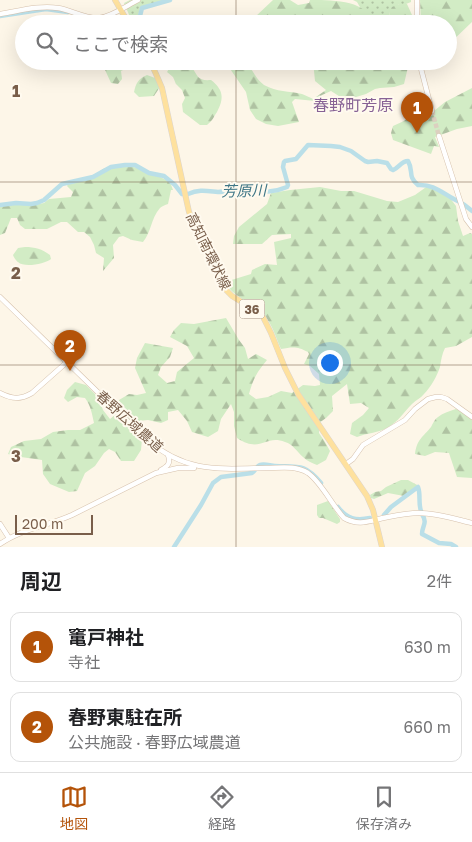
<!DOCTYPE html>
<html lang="ja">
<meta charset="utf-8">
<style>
:root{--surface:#fff;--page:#f6f6f6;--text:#202124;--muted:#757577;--line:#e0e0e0;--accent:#b45309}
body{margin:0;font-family:"Golos Text","Noto Sans JP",sans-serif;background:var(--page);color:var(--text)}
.scale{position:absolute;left:15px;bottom:12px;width:78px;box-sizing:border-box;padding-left:5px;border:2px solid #795e4a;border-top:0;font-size:14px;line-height:18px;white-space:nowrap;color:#795e4a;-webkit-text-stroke:4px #fffaef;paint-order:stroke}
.you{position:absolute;left:329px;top:362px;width:18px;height:18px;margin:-12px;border:4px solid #fff;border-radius:50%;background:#1a73e8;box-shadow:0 0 0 8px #1a73e833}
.badge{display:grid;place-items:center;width:32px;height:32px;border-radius:50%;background:var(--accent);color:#fff;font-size:16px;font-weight:700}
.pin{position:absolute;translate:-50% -41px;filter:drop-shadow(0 1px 2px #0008)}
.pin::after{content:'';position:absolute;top:26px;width:18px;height:15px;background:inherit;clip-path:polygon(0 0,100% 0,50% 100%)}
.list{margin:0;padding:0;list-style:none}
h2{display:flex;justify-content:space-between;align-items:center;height:65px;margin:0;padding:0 20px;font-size:21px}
h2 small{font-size:16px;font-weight:400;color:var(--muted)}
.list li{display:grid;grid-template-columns:32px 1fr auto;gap:15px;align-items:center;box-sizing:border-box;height:70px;margin:0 10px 10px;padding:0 10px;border:1px solid var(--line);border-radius:10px}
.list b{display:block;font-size:19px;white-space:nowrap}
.list p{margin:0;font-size:16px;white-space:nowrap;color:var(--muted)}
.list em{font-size:16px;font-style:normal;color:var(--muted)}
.icon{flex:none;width:28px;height:28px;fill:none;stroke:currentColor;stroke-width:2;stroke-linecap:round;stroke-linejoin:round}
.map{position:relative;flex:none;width:472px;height:547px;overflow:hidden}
.search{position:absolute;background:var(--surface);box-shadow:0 5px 20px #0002;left:15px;right:15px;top:15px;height:55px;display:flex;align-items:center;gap:12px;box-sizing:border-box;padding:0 18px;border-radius:28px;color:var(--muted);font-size:19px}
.sheet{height:225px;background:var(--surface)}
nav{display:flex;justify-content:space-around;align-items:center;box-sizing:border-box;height:70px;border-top:1px solid var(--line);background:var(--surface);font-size:14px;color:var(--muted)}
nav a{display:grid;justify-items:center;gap:2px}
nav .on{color:var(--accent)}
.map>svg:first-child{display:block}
.grass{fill:url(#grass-dots)}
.forest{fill:url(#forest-firs)}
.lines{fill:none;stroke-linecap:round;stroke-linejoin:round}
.river{stroke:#badfe8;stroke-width:4.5}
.secondary-tunnel{stroke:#dcd0c0;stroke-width:4.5;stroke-dasharray:4.5 2;stroke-linecap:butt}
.secondary-casing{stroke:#d6c1ac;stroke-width:5.5}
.primary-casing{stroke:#dcd5d0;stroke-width:6}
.secondary{stroke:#fff;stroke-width:4.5}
.primary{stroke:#fee19e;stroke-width:5}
.grid{fill:none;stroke:#795e4a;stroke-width:1;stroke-opacity:0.55}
.labels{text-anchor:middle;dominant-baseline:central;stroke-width:4;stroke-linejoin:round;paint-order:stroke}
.shield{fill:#fffaef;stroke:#a18d7c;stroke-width:1}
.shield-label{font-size:12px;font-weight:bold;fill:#795e4a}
.street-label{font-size:14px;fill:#795e4a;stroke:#fffaef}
.water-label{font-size:15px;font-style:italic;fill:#3f7686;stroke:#fffaef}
.quarter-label{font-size:16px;fill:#876295;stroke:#fffaef}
.grid-label{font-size:16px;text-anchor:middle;font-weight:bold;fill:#795e4a;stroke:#fffaef;stroke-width:4;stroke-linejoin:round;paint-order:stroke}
</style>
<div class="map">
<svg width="472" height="547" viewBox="0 0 472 547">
<defs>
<pattern id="grass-dots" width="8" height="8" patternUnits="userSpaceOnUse" patternTransform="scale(1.25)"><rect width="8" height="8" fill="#d2ecc5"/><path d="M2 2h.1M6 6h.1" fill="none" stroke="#afc2a2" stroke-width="1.8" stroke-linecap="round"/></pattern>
<pattern id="forest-firs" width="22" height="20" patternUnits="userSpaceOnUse" patternTransform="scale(1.25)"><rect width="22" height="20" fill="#d2ecc5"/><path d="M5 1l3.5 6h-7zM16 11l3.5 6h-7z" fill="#afc2a2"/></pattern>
</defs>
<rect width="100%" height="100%" fill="#fdf6e8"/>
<g class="grass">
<polygon points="130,0 165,0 140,8 136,24 133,24 124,3"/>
<polygon points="353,0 411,0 411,2 406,4 399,4 389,13 394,24 367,24 368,21 357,2"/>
</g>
<g class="forest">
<path d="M 273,0 L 290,0 L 298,5 L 309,3 L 310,0 C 328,0 375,0 367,24 L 314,24 L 307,15 L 297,17 L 290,24 L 250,24 L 255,17 Z"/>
<polygon points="420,0 472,0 472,22 448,45 448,24 421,24"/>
<polygon points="399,4 407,4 412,15 414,24 394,24 389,13 392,7"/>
<polygon points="101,61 142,61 139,66 127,68 121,71 122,79 118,84 111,83"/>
<path d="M 232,61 C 255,61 250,75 264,85 C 277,92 289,91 302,94 C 305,95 309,97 313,99 L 326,90 L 315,81 L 313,61 L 414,61 L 415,66 L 408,67 L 404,84 L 394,87 L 380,88 L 375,89 L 366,94 L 356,97 L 342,98 L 331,91 L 322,95 L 315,101 L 295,99 L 292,102 L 299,122 L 278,126 L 266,124 L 256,119 L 250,110 L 246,92 L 226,63 Z"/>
<path d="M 177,65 L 183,65 L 192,67 C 198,77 198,81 211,80 C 224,90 224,99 217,112 C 213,118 213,120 207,125 L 200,125 L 183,112 L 182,104 L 185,98 L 182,90 L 176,84 L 173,77 L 167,72 L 170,67 Z"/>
<path d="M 147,75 L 155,78 L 160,87 L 154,96 L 139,97 L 134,92 C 136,83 138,79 147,75 Z"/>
<polygon points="472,88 472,126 457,129 435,137 439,147 434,146 431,154 393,140 391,133 393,126 404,121 410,116 422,112 428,113 434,111 445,102"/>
<path d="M 117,165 C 137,165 153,173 170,182 L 173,190 L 171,190 L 168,204 C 165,205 162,206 160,208 C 151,218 151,233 143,242 L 132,240 L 123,236 L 119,237 L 113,245 L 114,258 L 103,271 L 104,258 L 96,253 L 94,245 L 90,237 L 84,232 L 78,232 L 67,222 L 61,222 L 47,229 L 25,229 L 20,225 L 17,218 L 11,218 L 5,233 L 0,235 L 0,206 L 15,204 L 34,205 L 44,203 L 49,199 L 71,197 L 73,192 L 67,186 L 69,183 L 96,174 L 103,169 Z"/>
<path d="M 429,185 L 447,194 L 456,206 L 458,221 L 463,236 L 470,233 L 472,234 L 472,337 L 456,346 L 445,348 C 442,354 441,360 440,367 C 437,376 431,387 424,394 C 421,398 416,400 412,404 C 404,412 398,422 387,428 C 377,433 367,433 357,437 L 350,434 L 352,423 L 363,415 L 369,408 L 361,403 L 350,404 L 347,384 L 332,396 L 333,411 L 326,418 L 319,423 L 319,433 L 325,442 L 330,451 L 326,460 L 317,465 C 312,463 307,461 303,457 C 297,452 293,444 285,442 C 265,434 261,454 237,438 L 234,426 L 234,412 L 231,404 L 221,419 L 218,431 L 208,437 L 192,432 L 187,421 L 178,410 L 168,412 L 168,420 L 161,423 L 148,420 L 138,421 L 142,439 L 141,450 L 134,461 L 121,461 L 115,452 L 109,449 L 104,453 L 95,466 L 85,473 L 77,491 L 69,492 L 50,484 L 43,474 L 42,460 L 21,457 L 8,454 L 11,447 L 24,441 L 41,439 L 53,432 L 68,430 L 80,430 L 94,423 C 92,414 91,406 85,398 L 77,397 L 68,402 L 64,398 L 67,390 L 75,382 L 86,385 L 98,397 L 103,410 L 110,419 L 116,414 L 119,400 L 129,394 L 137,395 L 146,393 L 135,368 L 137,358 L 145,343 L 173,348 L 170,357 L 161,367 L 158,375 L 167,383 L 175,381 L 177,372 L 194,358 L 187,346 L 170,337 L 174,330 L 181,323 L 194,324 L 226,318 L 239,340 L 245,348 L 248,359 L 256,354 L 267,360 C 257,372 253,379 249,394 L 256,399 L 268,397 L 281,391 L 292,393 L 303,385 L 315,386 L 320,385 L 319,374 L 310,366 L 304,364 L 309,354 L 308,352 C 297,346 292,347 281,349 C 276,338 272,323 263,314 C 251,300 235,300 225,282 L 251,274 L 252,270 L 265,264 L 277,265 L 274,242 L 291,238 L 291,234 L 272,235 L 262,244 L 233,244 L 234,236 L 239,227 L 267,204 L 271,193 L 290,190 L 320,187 L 341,191 L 354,191 L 387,201 L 398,202 L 415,195 Z"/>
<path d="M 25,247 C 35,247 42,249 50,255 L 51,259 C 45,264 24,268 18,262 C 17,262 13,256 13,255 L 18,248 Z"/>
<path d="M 456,409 L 472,418 L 472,478 L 457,477 L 449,453 L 435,452 L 425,456 L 415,454 C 417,439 423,437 431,427 C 433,423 435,419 438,417 C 443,413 450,411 456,409 Z"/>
<polygon points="401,480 408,480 419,486 404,496 388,493 374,499 371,498 370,495 375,492 381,491 386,487"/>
<polygon points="328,501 340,519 340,522 337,524 323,518 319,518 317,515 317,505"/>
</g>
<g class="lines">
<g class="river">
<polyline points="0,16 46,9 68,12"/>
<polyline points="92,19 107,24"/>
<polyline points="138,24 142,8 170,0"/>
<path d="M 188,194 C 199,189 207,191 218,192 C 225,192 231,189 238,189 C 257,190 268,195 287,187 L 288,185 L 283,167 L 284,162 L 285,161 L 296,159 L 308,145 L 331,146 L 340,147 L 351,151 L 365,161 L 368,162 L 377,161 L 387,163 L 391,169 L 393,170 C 399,168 401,161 408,161 C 414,171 407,176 418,185 C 432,184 440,191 452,198 C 461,203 464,203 472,211"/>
<polyline points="0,205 16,203 31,204 37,203 44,200 62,184 93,177 111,167 125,165 135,165 149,173 164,176 175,185 182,194 184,194"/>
<path d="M 338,507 C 347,519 356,521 370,518"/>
<path d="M 422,514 C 428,524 422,525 422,534 L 439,543 L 451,544 L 456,547"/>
<path d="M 384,515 L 391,507 L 418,487 C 421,495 418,503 421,511"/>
<path d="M 174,547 L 201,505 L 213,483 L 221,477 L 252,473 C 255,471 257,466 260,465 C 264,463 271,466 275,466 C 298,467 304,463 321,483"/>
</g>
<polyline class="secondary-tunnel" points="432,111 439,136"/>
<defs>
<g id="secondary">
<polyline points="417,0 417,24"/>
<path d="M 0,14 C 19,11 39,5 58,8 C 71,10 85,19 99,18 C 113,16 126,6 138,0"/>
<polyline points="419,61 432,111"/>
<polyline points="439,136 466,219 472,227"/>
<path d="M 0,297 L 147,440 C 187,473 218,469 266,468 C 280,468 295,465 308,473 C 321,482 332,505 344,518 C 360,527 371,520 388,517 C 398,515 409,513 419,513 C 436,513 455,519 472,523"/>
<path d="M 0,393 C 12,399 20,400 32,393 L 67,362"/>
<polyline points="346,464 353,459 363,445 405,420 415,409 428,399 436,397 441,397 447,399 472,417"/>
<path d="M 161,470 C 168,466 171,463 168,455"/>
<polyline points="0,524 9,538"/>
<path d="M 0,544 C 21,529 48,526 72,515 L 156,473 L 178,468 L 194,468"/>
</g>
<g id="primary">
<polyline points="115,0 129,24"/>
<polyline points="150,61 156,74 162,88 189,212 220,279 225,289 232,296 253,309 263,317 271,333 285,368 298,394 367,496 373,510 382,547"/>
</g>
</defs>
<use href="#secondary" class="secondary-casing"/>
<use href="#primary" class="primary-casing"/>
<use href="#secondary" class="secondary"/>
<use href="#primary" class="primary"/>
</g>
<path class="grid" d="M 236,0 L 236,24M 236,61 L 236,547M 0,182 L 472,182M 0,365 L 472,365"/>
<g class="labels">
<rect class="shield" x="239.5" y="299.5" width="25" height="19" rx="4"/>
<g class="shield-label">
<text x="252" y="309">36</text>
</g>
<g class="street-label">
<text transform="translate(209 251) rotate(64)">高知南環状線</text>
<text transform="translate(130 421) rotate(42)">春野広域農道</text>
</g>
<g class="water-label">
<text transform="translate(244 190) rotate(-1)">芳原川</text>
</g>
<g class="quarter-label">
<text x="353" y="105">春野町芳原</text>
</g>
</g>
<g class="grid-label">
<text x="16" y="97">1</text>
<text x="16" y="279">2</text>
<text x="16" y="462">3</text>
</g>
</svg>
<div class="scale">200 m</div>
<div class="you"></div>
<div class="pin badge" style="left:417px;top:133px">1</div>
<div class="pin badge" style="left:70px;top:371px">2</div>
<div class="search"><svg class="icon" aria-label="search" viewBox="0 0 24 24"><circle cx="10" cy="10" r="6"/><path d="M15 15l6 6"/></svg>ここで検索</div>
</div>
<section class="sheet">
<h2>周辺<small>2件</small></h2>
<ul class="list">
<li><span class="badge">1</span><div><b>竃戸神社</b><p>寺社</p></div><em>630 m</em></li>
<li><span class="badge">2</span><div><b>春野東駐在所</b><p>公共施設 · 春野広域農道</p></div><em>660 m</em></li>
</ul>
</section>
<nav>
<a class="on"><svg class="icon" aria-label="map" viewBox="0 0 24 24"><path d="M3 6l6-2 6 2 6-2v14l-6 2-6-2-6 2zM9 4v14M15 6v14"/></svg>地図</a>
<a><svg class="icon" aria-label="directions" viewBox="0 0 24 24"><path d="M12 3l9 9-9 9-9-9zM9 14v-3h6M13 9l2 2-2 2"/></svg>経路</a>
<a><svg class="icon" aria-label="saved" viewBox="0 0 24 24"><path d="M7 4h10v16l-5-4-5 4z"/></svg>保存済み</a>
</nav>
